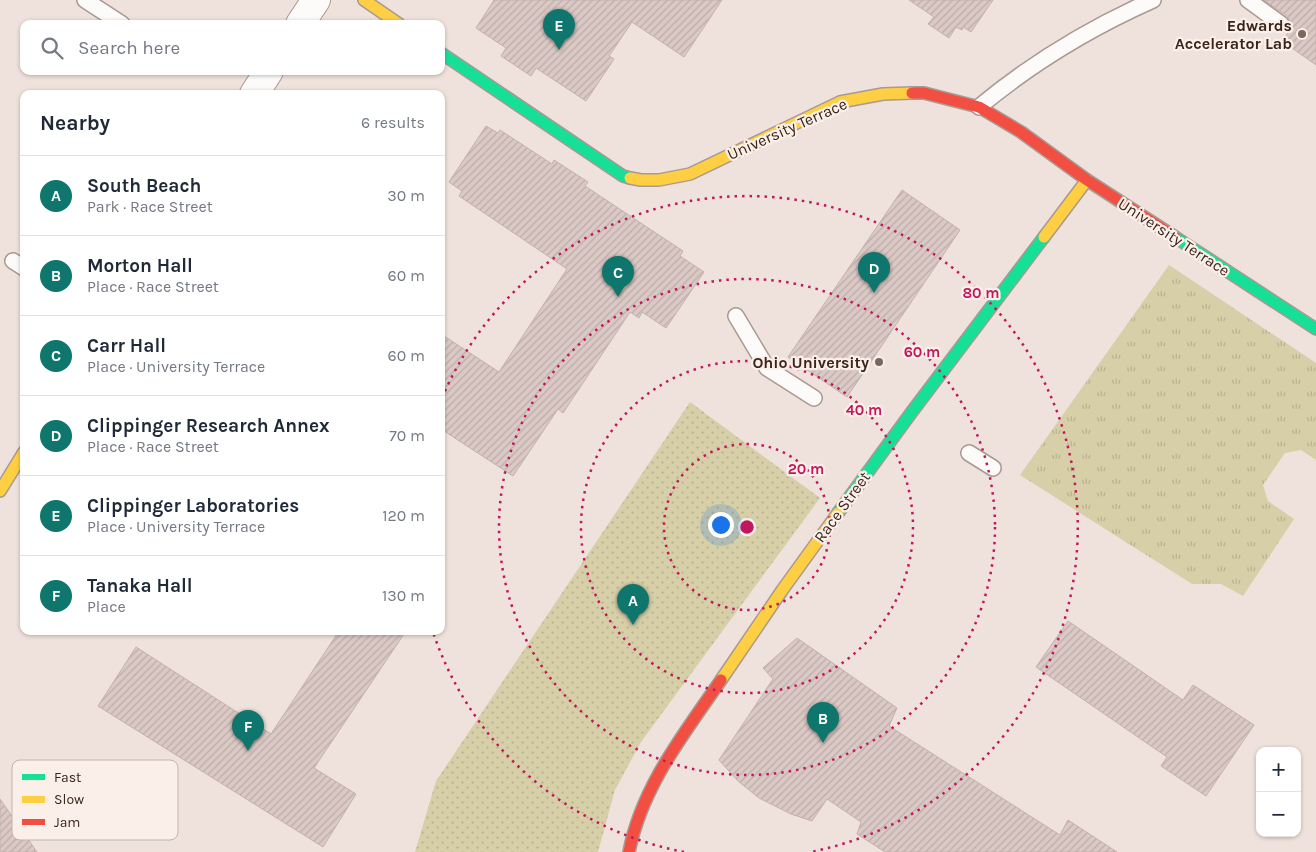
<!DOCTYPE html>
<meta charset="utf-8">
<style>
:root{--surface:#fff;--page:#f2f2f3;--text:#1f2937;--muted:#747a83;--line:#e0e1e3;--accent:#0f766e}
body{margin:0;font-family:Karla,sans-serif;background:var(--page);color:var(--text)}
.controls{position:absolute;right:15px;bottom:15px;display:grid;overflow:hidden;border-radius:10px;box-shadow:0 1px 4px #0004}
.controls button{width:45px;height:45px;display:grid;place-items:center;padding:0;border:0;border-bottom:1px solid var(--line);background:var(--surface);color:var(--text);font:25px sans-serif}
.you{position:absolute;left:720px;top:524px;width:18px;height:18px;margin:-12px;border:4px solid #fff;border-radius:50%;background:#1a73e8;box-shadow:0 0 0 8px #1a73e833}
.badge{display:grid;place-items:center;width:32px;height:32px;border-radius:50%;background:var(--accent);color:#fff;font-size:16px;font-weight:700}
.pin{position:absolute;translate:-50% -41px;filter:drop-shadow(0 1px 2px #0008)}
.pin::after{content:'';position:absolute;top:26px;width:18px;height:15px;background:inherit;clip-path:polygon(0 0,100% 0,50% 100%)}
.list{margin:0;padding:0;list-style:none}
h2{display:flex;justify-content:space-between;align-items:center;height:65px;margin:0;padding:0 20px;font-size:21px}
h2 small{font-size:16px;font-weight:400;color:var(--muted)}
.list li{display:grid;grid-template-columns:32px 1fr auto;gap:15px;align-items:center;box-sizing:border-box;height:80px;padding:0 20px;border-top:1px solid var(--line)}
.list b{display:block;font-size:19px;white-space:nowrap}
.list p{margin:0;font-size:16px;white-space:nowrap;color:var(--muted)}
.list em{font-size:16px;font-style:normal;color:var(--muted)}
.icon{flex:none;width:28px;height:28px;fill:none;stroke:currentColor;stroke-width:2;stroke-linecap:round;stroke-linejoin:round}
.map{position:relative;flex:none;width:1316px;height:852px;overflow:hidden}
.search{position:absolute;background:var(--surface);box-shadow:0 1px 4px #0004;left:20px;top:20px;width:425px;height:55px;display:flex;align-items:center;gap:12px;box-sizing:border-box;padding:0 18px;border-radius:10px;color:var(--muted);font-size:19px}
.panel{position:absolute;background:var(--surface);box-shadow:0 1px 4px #0004;left:20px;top:90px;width:425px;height:545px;border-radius:10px}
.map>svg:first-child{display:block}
.grass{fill:url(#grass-tufts)}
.park{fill:url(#park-dots)}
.building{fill:url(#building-hatch);stroke:#c2b1ad}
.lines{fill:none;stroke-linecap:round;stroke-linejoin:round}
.lane-casing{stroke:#a89992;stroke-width:18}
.street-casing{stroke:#a89992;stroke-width:30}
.fast-casing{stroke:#a89992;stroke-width:14}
.slow-casing{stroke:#a89992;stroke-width:14}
.jam-casing{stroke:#a89992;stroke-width:14}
.lane{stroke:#fdfbfa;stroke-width:15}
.street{stroke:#fdfbfa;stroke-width:28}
.fast{stroke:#16e098;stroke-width:11}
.slow{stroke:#ffcf43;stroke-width:11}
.jam{stroke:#f24e42;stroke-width:11}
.ring{fill:none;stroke:#c2185b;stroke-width:2.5;stroke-dasharray:2.5 5}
.poi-dot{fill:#79675e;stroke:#fbefea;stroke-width:2}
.labels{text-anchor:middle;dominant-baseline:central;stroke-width:4.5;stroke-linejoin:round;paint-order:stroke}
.poi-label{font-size:16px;font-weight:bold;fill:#3a251a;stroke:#fbefea;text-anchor:end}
.street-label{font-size:16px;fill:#3a251a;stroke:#fbefea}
.key{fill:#fbefea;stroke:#c1b2ac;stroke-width:1}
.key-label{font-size:14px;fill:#3a251a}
.centre{fill:#c2185b;stroke:#fbefea;stroke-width:2.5}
.ring-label{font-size:15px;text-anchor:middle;font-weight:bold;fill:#c2185b;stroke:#fbefea;stroke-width:4.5;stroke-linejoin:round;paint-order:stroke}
</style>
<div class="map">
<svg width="1316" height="852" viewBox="0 0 1316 852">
<defs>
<pattern id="grass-tufts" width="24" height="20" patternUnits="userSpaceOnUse" patternTransform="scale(1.25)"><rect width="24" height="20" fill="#d6cfa8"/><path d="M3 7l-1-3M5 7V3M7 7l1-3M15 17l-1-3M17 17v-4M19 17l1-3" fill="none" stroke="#b8b290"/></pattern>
<pattern id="park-dots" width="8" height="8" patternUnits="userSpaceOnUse" patternTransform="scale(1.25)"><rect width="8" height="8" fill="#d6cfa8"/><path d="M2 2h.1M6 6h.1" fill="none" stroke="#b8b290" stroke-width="1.8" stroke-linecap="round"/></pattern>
<pattern id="building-hatch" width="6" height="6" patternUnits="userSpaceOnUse" patternTransform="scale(1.25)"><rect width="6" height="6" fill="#dbc9c5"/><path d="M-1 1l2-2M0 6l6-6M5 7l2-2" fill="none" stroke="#bdaca9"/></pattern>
</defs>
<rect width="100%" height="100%" fill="#efe2dc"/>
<polygon class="grass" points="1169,265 1316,363 1316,460 1301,450 1285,453 1263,485 1268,501 1294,519 1243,596 1221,584 1192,584 1020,475"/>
<polygon class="park" points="690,402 820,498 641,742 615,790 598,852 415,852 436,781"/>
<g class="building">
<polygon points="494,0 722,0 684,57 632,22 609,56 614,59 586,101 536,68 531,76 501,56 506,48 476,28"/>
<polygon points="909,0 993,0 971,32 963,27 962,30 956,27 949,38 928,24 934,17"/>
<polygon points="1264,0 1316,0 1316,65 1282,41 1293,26 1287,16"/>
<polygon points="486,126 498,133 500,130 552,164 554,160 588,182 585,186 683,251 680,256 704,272 666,328 642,312 639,318 630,312 563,413 558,409 513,476 441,429 441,334 499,372 567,269 459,196 462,191 449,182"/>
<polygon points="902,190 960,230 847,397 788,357"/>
<polygon points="1068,621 1183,700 1193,685 1254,725 1206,796 1161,766 1167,757 1036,667"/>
<polygon points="339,631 406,631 314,768 356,794 323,847 98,706 136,647 271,734"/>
<polygon points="797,638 897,708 889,726 1060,835 1068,820 1117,852 885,852 857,834 861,822 827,799 812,821 791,814 759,798 738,781 719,760 773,679 763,668"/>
<polygon points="0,799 37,852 0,852"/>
</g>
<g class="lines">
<defs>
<g id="lane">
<polyline points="85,0 122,24"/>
<polyline points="1248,0 1281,24"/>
<path d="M 979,107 C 1032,63 1090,28 1153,0"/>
<polyline points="13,261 24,268"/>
<polyline points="736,316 767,368 814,398"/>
<polyline points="969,453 993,468"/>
</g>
<g id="street">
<polyline points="300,24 316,0"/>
<polyline points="254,94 269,71"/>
</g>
<g id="fast">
<polyline points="441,53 623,176 630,178"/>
<polyline points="1175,237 1316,329"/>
<polyline points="838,513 911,413 1044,237"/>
</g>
<g id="slow">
<polyline points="364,0 399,24"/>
<polyline points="630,178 641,180 659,180 690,174 840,102 883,94 912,93"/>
<polyline points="1044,237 1087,180"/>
<polyline points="0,491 24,452"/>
<polyline points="721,680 783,589 838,513"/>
</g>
<g id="jam">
<polyline points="912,93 924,93 979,107 1021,132 1087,180 1175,237"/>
<path d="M 629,852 C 642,786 684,734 721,680"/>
</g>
</defs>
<use href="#lane" class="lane-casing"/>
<use href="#street" class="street-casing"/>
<use href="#fast" class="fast-casing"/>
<use href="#slow" class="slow-casing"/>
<use href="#jam" class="jam-casing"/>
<use href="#lane" class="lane"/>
<use href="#street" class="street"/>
<use href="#fast" class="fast"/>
<use href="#slow" class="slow"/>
<use href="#jam" class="jam"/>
</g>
<g class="ring">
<circle cx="747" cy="527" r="83"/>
<circle cx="747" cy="527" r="166"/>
<circle cx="747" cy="527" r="248"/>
<path d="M684 852A331 331 0 0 1 433 632M442 398A331 331 0 1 1 810 852"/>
</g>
<g class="poi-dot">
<circle cx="1302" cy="34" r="5"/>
<circle cx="879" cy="362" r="5"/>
</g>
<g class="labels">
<g class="poi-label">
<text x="1292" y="25">Edwards<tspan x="1292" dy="18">Accelerator Lab</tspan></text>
<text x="869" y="362">Ohio University</text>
</g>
<g class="street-label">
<text transform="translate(787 129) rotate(-24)">University Terrace</text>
<text transform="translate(1174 237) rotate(33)">University Terrace</text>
<text transform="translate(842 507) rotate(-54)">Race Street</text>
</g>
</g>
<rect x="12" y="760" width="166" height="80" rx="8" class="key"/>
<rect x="22" y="774" width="23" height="6" fill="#16e098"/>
<rect x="22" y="796" width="23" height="7" fill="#ffcf43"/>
<rect x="22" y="819" width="23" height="6" fill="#f24e42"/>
<g class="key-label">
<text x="54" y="782">Fast</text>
<text x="54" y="804">Slow</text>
<text x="54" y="827">Jam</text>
</g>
<circle cx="747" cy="527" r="8" class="centre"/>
<g class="ring-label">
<text x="981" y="298">80 m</text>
<text x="922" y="357">60 m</text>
<text x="864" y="415">40 m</text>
<text x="806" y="474">20 m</text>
</g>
</svg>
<div class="controls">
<button>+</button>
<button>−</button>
</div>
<div class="you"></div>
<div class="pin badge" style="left:633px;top:625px">A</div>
<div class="pin badge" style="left:823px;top:743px">B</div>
<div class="pin badge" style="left:618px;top:297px">C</div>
<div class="pin badge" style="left:874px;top:293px">D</div>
<div class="pin badge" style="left:559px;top:50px">E</div>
<div class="pin badge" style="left:248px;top:751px">F</div>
<div class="search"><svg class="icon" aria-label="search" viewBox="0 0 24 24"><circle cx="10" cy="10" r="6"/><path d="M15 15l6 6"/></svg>Search here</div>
<section class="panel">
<h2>Nearby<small>6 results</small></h2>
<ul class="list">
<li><span class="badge">A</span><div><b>South Beach</b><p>Park · Race Street</p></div><em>30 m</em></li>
<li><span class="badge">B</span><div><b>Morton Hall</b><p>Place · Race Street</p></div><em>60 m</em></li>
<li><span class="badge">C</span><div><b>Carr Hall</b><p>Place · University Terrace</p></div><em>60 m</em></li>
<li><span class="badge">D</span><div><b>Clippinger Research Annex</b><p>Place · Race Street</p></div><em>70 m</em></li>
<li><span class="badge">E</span><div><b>Clippinger Laboratories</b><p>Place · University Terrace</p></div><em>120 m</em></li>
<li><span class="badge">F</span><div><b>Tanaka Hall</b><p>Place</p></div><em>130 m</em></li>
</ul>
</section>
</div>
